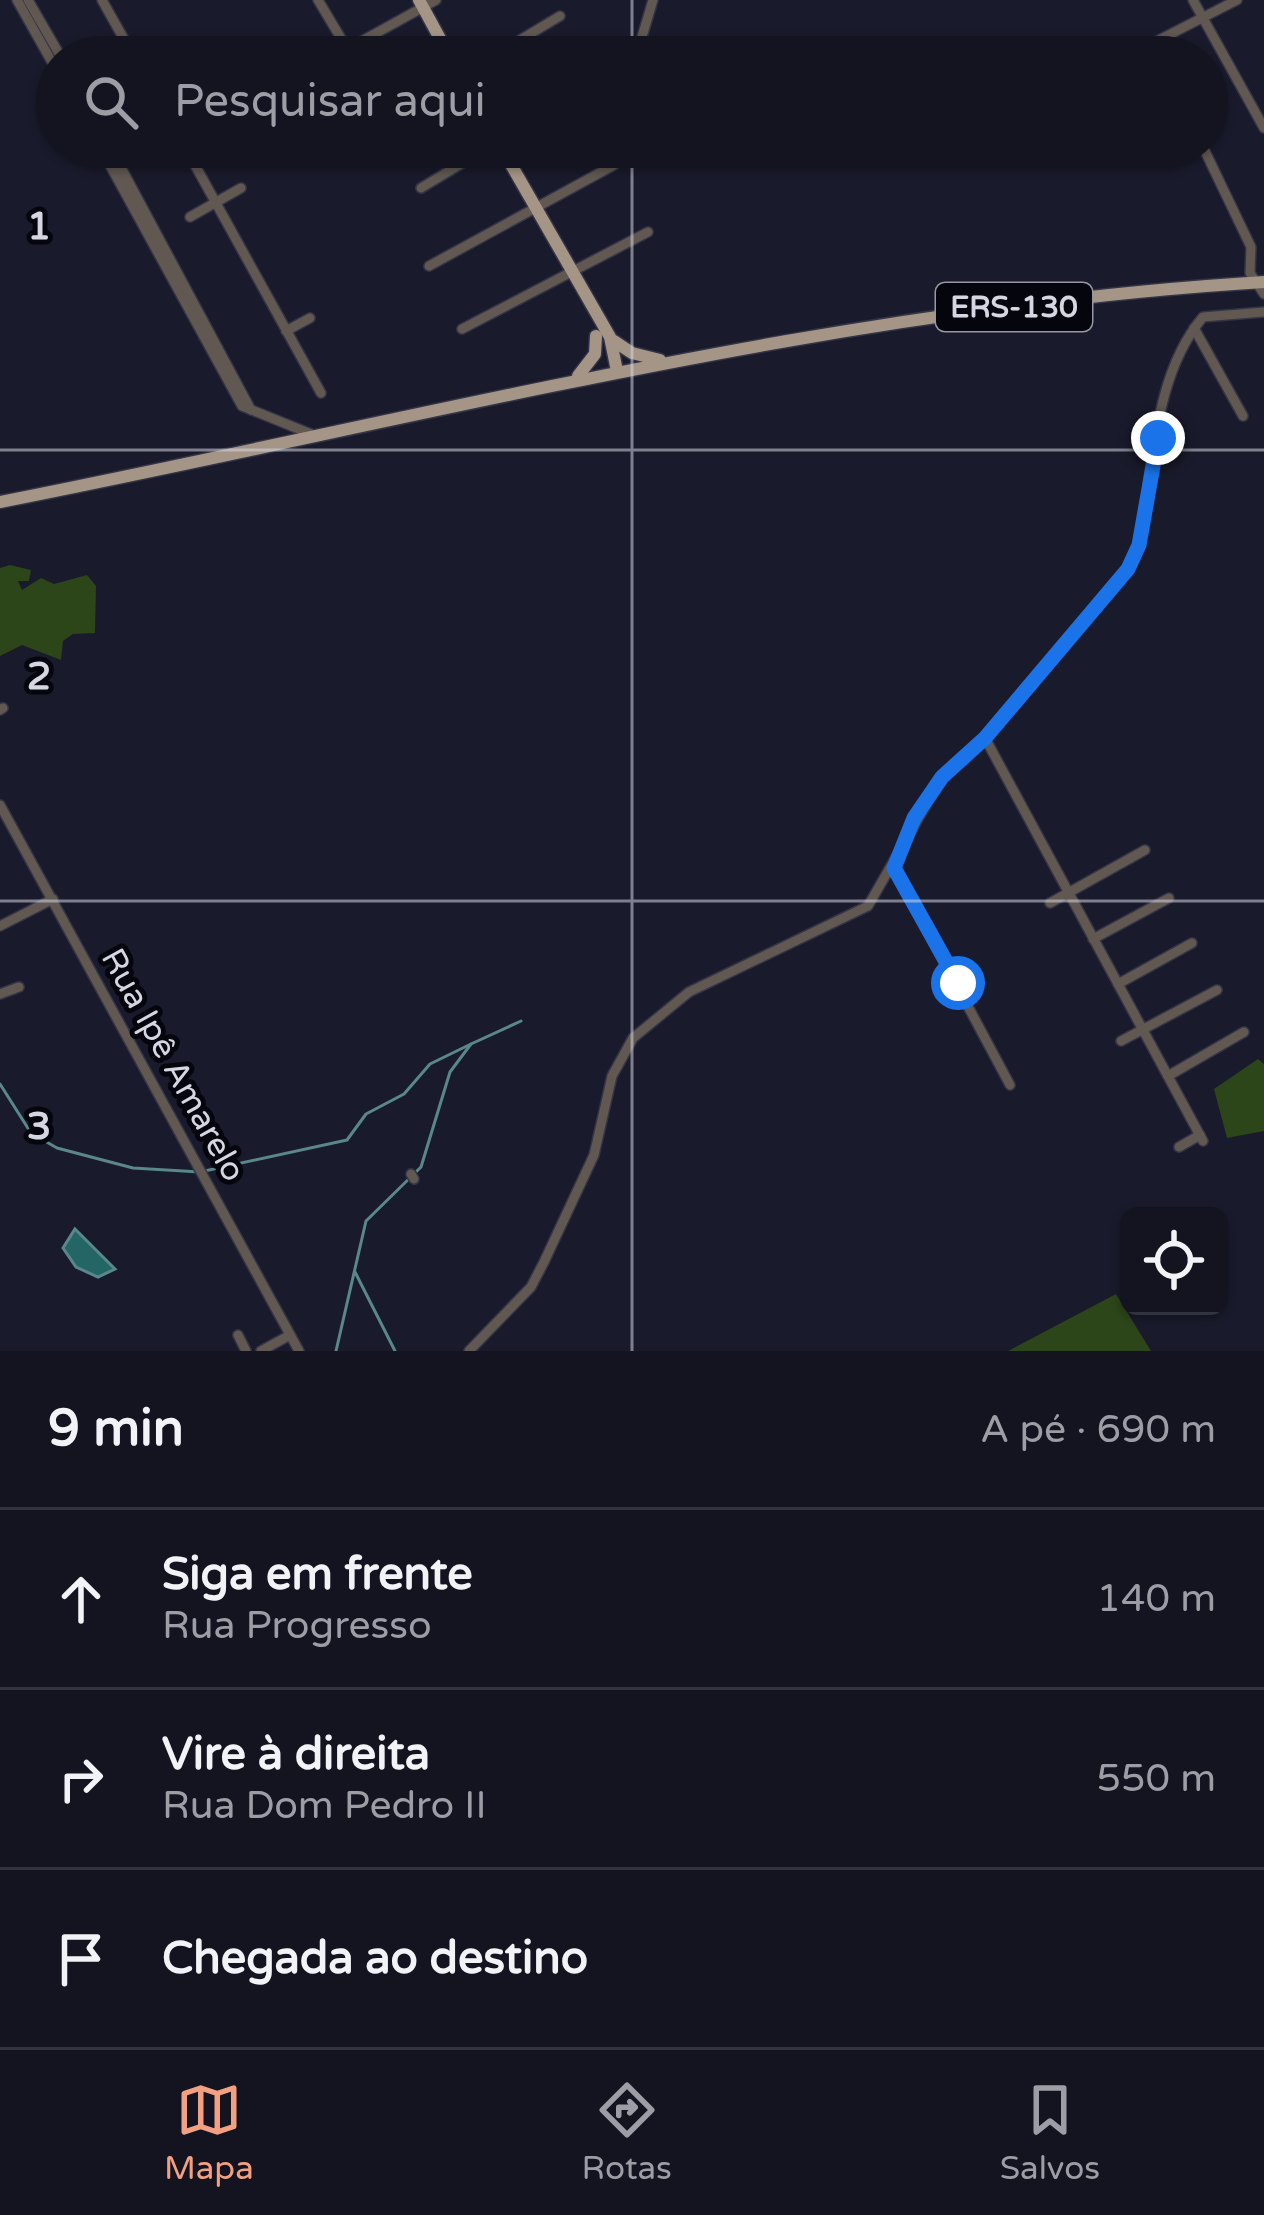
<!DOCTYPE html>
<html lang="pt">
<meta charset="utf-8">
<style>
:root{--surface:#131420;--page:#20212d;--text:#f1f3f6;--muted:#9d9ea5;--line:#32333e;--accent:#f3a082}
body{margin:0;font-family:"Varela Round",sans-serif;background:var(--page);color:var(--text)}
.controls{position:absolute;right:36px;bottom:36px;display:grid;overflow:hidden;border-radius:18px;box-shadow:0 3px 9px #0004}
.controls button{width:108px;height:108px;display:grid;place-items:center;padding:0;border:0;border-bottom:3px solid var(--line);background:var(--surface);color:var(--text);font:60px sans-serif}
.stop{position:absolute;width:36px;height:36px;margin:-27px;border:9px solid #1a73e8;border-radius:50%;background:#fff}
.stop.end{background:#1a73e8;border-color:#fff;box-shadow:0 3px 12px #0008}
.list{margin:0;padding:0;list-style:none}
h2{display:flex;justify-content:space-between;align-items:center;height:156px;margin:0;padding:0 48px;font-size:51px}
h2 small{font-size:39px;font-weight:400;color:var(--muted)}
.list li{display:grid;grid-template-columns:78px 1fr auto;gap:36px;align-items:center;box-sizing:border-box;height:180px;padding:0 48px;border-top:3px solid var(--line)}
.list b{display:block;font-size:45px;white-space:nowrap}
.list p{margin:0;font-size:39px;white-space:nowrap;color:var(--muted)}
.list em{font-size:39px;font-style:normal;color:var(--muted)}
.icon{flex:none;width:66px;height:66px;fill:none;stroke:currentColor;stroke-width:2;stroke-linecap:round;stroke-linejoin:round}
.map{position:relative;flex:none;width:1264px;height:1351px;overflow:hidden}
.search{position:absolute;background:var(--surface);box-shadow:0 3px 9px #0004;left:36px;right:36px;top:36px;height:132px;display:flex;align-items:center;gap:30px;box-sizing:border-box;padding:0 42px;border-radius:66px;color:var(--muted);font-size:45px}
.sheet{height:696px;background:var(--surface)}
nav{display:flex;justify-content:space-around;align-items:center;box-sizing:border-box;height:168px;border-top:3px solid var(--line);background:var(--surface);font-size:33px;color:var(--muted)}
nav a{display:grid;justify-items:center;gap:6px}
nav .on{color:var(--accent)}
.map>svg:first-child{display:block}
.green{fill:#2c4519}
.water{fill:#246565;stroke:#59878a;stroke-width:3}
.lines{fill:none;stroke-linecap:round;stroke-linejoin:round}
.stream{stroke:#59878a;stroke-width:3}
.minor-casing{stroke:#333445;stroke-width:12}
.major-casing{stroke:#333445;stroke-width:15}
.minor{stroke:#605851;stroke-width:9}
.major{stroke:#a59586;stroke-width:12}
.route{stroke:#1a73e8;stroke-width:15}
.grid{fill:none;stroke:#d4d6e2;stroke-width:3;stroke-opacity:0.55}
.labels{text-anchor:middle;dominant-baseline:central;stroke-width:10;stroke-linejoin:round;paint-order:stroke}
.shield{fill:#05060d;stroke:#9698a2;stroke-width:3}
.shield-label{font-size:30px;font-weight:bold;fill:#d4d6e2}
.street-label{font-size:33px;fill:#d4d6e2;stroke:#05060d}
.grid-label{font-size:39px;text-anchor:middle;font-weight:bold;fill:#d4d6e2;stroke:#05060d;stroke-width:10;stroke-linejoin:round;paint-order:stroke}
</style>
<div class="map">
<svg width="1264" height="1351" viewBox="0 0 1264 1351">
<rect width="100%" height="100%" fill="#191a2b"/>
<g class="green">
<polygon points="10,565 31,570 29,581 18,581 22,590 41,578 54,584 87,575 96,586 95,633 73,634 63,641 61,660 22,645 0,656 0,568"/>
<polygon points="1258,1059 1264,1064 1264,1131 1227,1138 1214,1089"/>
<polygon points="1116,1294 1151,1351 1008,1351"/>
</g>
<polygon class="water" points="75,1229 115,1269 98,1277 76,1267 63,1248"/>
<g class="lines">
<g class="stream">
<polyline points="0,1084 31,1133 57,1148 133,1168 200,1172 347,1140 366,1114 404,1094 430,1064 471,1044"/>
<polyline points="355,1272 395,1351"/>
<polyline points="336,1351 366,1221 421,1167 450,1072 471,1044 521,1021"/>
</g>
<defs>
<g id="minor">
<polyline points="17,0 57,71"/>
<polyline points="28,0 61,57"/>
<polyline points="102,0 134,57"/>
<polyline points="318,0 342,40 353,46 436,0"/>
<polyline points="1193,0 1264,128"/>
<polyline points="153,57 160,53"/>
<polyline points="492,57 560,16"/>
<polyline points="636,57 653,0"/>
<polyline points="1151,57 1155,42 1237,0"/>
<polyline points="100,147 242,406 311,434"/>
<polyline points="110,147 251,410"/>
<polyline points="185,147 321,393"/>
<polyline points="1203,147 1251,247 1250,273 1264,294"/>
<polyline points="421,188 489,147"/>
<polyline points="190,217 241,188"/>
<polyline points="429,266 614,165"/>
<polyline points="1194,328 1243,416"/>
<polyline points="462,329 648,232"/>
<polyline points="286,331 310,318"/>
<polyline points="0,710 3,708"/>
<polyline points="985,738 1203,1141"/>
<polyline points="0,805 299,1351"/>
<polyline points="894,868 1010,1085"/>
<polyline points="1050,903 1145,850"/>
<polyline points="0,926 53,899"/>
<polyline points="1093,939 1169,898"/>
<polyline points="1118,984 1192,943"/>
<polyline points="0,994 19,987"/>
<polyline points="1121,1041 1217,990"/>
<polyline points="1168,1076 1244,1032"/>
<polyline points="1179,1147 1200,1135"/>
<polyline points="411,1174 414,1179"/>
<polyline points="238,1335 246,1351"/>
<polyline points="261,1351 290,1335"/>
<path d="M 469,1351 L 531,1287 L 544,1262 L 594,1155 L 612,1076 L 633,1038 L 689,992 L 868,906 L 942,777 L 985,738 L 1128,569 L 1139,545 C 1154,471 1152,377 1203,317 L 1264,312"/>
</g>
<g id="major">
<polyline points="419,0 450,57"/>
<polyline points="501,147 610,337 617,371"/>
<polyline points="614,341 632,353 660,360"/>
<polyline points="578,376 595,354 596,336"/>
<path d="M 0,502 C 421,419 834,308 1264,282"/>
</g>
</defs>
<use href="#minor" class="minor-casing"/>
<use href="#major" class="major-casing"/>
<use href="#minor" class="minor"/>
<use href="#major" class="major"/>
</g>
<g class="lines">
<polyline class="route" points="958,983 894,868 914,818 942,777 985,738 1128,569 1139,545 1158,438"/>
</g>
<path class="grid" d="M 632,0 L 632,57M 632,147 L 632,1351M 0,450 L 1264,450M 0,901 L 1264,901"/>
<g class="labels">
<rect class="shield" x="936" y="283" width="156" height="48" rx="9"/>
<g class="shield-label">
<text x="1014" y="307">ERS-130</text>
</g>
<g class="street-label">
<text transform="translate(173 1065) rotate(61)">Rua Ipê Amarelo</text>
</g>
</g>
<g class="grid-label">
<text x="39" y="239">1</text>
<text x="39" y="689">2</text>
<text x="39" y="1139">3</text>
</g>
</svg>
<div class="controls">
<button><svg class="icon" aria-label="locate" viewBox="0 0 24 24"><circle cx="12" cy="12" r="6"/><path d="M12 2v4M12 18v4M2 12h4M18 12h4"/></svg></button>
</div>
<div class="stop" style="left:958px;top:983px"></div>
<div class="stop end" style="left:1158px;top:438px"></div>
<div class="search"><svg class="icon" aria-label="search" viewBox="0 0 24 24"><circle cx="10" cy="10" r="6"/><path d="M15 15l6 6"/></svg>Pesquisar aqui</div>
</div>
<section class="sheet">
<h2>9 min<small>A pé · 690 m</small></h2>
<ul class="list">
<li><svg class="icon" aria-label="ahead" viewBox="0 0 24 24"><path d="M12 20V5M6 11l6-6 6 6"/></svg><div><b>Siga em frente</b><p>Rua Progresso</p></div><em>140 m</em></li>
<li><svg class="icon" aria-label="right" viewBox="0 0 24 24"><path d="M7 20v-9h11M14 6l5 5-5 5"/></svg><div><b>Vire à direita</b><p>Rua Dom Pedro II</p></div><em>550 m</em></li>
<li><svg class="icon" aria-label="arrive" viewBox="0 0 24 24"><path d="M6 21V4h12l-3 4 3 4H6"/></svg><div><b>Chegada ao destino</b></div></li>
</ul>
</section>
<nav>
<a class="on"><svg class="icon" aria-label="map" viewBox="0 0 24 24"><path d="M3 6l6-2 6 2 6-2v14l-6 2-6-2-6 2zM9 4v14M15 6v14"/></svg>Mapa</a>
<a><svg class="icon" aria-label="directions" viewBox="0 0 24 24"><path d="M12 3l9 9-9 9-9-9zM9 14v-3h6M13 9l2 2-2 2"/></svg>Rotas</a>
<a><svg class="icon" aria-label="saved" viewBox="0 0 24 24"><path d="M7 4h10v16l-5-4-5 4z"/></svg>Salvos</a>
</nav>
